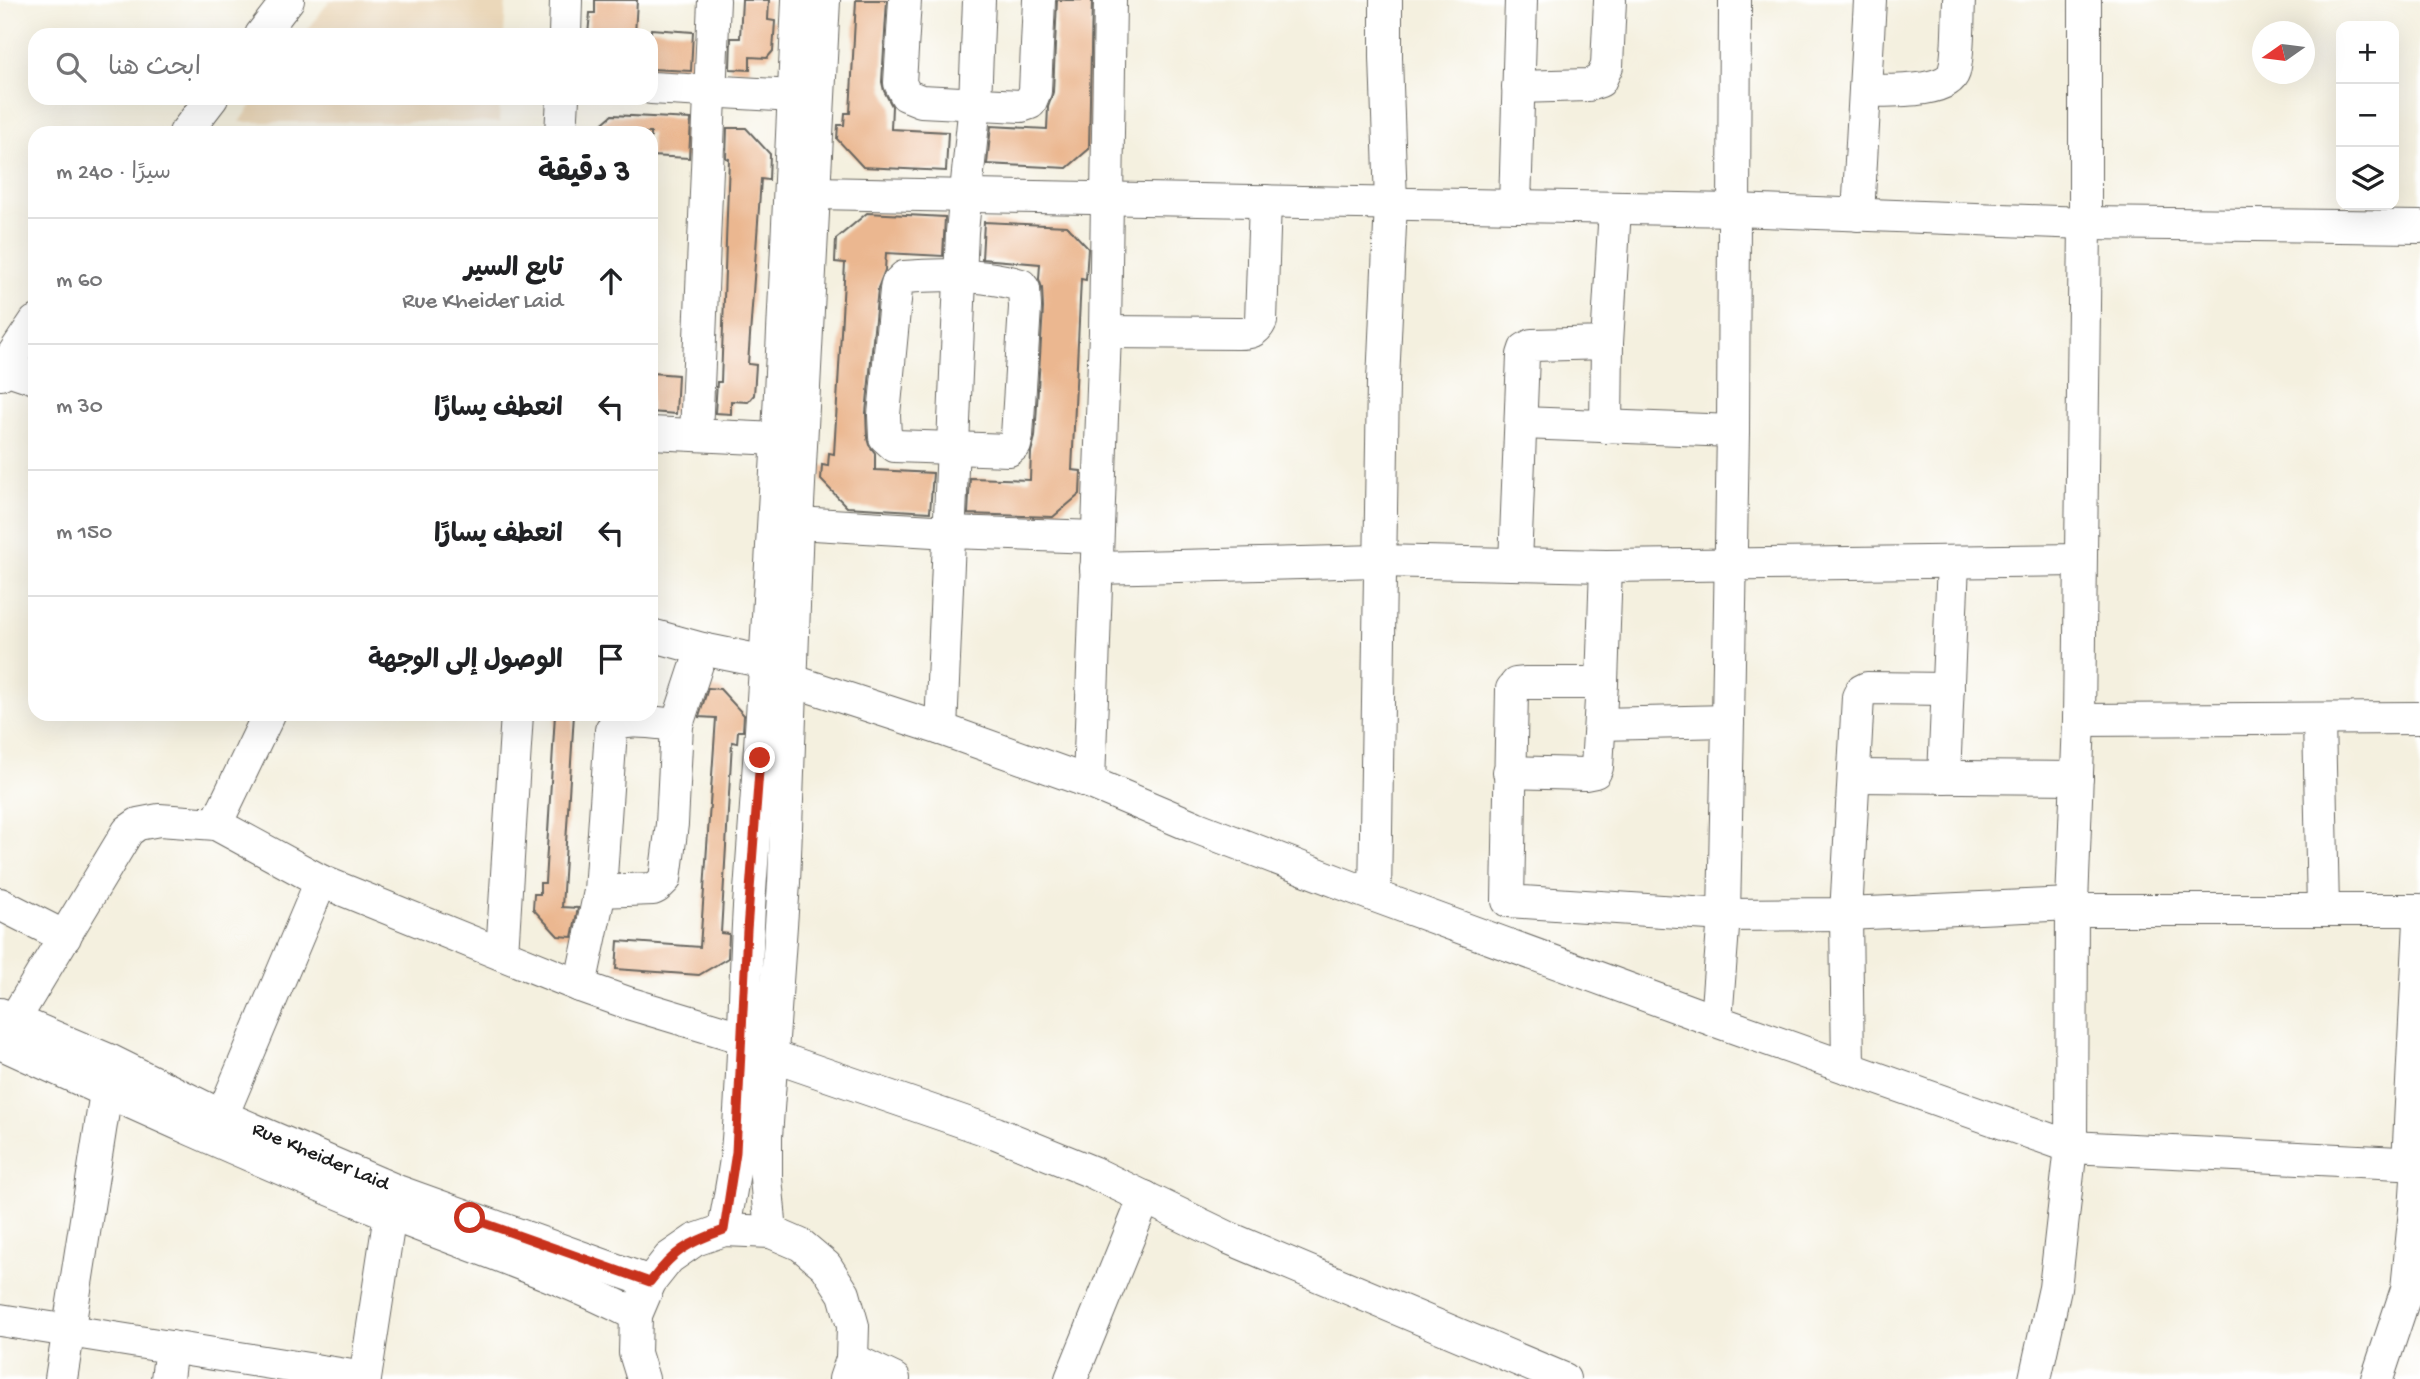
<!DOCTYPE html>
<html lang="ar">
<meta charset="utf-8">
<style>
:root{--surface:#fff;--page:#f6f6f6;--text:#202124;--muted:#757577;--line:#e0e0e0}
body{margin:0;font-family:"Gochi Hand","Playpen Sans Arabic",sans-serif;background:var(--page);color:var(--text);direction:rtl}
.controls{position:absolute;right:21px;top:21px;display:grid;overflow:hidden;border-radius:14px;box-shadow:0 7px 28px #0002}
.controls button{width:63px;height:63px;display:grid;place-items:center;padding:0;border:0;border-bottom:2px solid var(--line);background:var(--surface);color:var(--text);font:35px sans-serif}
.compass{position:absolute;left:2252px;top:21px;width:63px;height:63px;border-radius:50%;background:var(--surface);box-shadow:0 7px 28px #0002;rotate:256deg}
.stop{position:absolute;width:21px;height:21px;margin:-16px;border:5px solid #c8321e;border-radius:50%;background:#fff}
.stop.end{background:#c8321e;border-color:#fff;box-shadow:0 2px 7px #0008}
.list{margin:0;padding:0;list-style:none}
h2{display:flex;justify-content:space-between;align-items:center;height:91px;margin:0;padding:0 28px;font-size:30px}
h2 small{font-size:23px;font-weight:400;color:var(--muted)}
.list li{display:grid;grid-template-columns:46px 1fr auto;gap:21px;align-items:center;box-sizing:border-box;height:126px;padding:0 28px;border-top:2px solid var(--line)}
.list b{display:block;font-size:26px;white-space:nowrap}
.list p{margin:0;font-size:23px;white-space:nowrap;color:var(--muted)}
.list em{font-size:23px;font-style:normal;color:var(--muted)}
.icon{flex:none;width:38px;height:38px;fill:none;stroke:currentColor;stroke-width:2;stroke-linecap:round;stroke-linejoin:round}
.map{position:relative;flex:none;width:2420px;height:1379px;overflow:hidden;direction:ltr}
.search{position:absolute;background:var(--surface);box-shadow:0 7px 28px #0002;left:28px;top:28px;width:630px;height:77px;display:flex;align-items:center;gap:18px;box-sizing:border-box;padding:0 24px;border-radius:21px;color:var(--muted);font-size:26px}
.panel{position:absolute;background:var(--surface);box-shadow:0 7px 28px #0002;left:28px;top:126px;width:630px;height:595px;border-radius:21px;direction:rtl}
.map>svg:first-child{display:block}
.built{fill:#ebd8ba}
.building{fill:#ebb790}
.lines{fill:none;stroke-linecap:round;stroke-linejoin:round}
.minor-casing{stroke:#686660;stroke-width:34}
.minor{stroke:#fff;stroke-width:32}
.route{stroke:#c8321e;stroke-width:9}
.labels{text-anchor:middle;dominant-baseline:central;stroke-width:6;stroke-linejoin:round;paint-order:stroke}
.street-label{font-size:21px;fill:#1c1c1c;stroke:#fff}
</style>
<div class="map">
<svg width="2420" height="1379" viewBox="0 0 2420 1379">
<rect width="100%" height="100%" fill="#fff"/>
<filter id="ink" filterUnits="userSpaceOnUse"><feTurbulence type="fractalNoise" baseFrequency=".0143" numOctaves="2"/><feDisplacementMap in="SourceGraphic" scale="14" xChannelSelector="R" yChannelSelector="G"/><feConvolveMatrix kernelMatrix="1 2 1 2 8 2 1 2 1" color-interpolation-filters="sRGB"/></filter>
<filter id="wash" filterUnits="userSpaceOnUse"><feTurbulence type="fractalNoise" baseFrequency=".00686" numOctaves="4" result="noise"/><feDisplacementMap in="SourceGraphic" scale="28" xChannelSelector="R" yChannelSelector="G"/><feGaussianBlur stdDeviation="1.57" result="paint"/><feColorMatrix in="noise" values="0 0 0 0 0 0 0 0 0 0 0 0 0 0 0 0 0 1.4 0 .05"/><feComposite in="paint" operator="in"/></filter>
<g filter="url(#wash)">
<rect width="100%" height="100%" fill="#f4f0df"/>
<g class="built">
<polygon points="330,0 506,0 504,35 304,35"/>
<polygon points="257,98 500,98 499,122 240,122"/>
</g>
<g id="blocks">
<g class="building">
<polygon points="595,0 637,0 635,35 588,35 590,13 595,13"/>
<polygon points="742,0 769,0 768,20 775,21 773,51 767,58 750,57 750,70 730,69 731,38 740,38"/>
<polygon points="856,0 887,0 882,82 884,91 892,106 891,129 948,132 946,171 863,167 837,139 838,125 844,125 845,113 850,113"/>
<polygon points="1057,0 1092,0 1089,149 1067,168 987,164 991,126 1047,129 1048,107 1053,92"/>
<polygon points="651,29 693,32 691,71 651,69"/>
<polygon points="612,115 691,119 689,158 651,156 651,133 591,133"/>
<polygon points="727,128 746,128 770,154 769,180 761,179 748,364 756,365 754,395 748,402 731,401 731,414 715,413 717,382 721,382 729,159 726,158"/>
<polygon points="867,213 945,217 943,256 886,253 885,270 878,288 866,413 867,438 869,445 875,453 875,470 933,473 930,512 847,507 821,480 822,465 828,466 829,453 834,454 845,263 835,262 836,239"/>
<polygon points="984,222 1067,226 1088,248 1086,280 1081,279 1072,470 1081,471 1080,494 1053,517 968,514 970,478 1030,480 1031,452 1035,437 1043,308 1042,288 1039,279 1040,264 982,259"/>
<polygon points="651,373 678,375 676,414 651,412"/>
<polygon points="708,688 720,689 744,715 743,731 738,731 737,743 732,742 721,933 729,934 728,958 699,975 616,969 618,941 700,947 716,718 699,717"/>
<polygon points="555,714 574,714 562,907 578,908 572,937 558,936 533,909 534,894 540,894 540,883 545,883"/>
</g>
</g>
</g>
<g filter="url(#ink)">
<use href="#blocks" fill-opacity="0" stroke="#686660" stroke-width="2"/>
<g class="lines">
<defs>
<g id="minor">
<polyline points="905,0 900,83 906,95 921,101 1021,106 1030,103 1035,91 1039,0"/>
<polyline points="261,35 288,0"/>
<polyline points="565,35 566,0"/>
<polyline points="1518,87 1588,85 1600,81 1607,66 1610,0"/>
<polyline points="651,88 794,96"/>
<path d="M 1865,91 C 1885,90 1947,94 1954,72 C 1959,55 1958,19 1959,0"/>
<polyline points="185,133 212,98"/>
<polyline points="561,133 563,98"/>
<polyline points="814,193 1735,210 2085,223 2420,227"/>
<polyline points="1515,206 1521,0"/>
<polyline points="1858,215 1870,0"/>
<path d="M 904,277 C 941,274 986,275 1021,285 L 1024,289 L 1025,307 L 1017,436 L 1015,445 L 1009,450 L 895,446 L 885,437 L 884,415 L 896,290 L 897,284 Z"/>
<path d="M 1105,332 L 1238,333 C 1250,333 1256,332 1261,321 L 1265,201"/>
<polyline points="5,368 35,378"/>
<polyline points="0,374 35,322"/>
<polyline points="1522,423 1733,431"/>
<polyline points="1606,427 1607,343"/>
<polyline points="651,433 778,439"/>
<polyline points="696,435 714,0"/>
<polyline points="797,523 950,532 1096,537"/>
<polyline points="1515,564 1523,355 1525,349 1532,345 1607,343 1615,208"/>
<polyline points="1606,566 1602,683 1526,683 1516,684 1512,689 1508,901 1724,915 1846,914 2072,904"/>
<polyline points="1096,568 1379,561 1606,566 2080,560"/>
<polyline points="651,635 702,649 766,662"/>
<polyline points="790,680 941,729 1089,782 1195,827 1375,896 1716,1021 2071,1147 2072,904 2079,720 2085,223 2085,0"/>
<polyline points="2319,719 2323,910"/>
<polyline points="2079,720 2420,718"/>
<polyline points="1600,724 1728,721"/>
<polyline points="941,729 962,232 975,103 979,0"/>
<polyline points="1509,772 1585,774 1595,772 1597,767 1602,683"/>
<polyline points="1855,776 2077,778"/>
<polyline points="1944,777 1953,563"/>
<polyline points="1089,782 1105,332 1110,0"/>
<polyline points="216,824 269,714"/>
<polyline points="600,891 653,889 657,887 665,879 672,824 677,725 702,649"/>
<polyline points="1375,896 1383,381 1391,203 1386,57 1386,0"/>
<polyline points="0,904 65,937"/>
<polyline points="2072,910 2420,910"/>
<polyline points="502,954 517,714"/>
<path d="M 580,986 L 600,891 L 611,730 C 620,715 660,724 677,725"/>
<polyline points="0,1014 111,1061 222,1116 397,1191 650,1282"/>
<polyline points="14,1020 128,831 138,824 159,820 216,824 321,881 580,986 628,1003 744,1038"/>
<polyline points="1716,1021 1724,915 1728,721 1733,431 1735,0"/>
<path d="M 0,1043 C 129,1102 259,1161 390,1214 C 473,1247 557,1274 636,1315"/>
<polyline points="772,1056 996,1133 1092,1172 1229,1238 1564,1379"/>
<polyline points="1848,1068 1846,914 1858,697 1861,691 1867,688 1948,689"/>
<polyline points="222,1116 321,881"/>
<polyline points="2408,1164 2420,921"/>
<path d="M 724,1230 C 728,1204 734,1177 737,1151 C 745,1064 744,977 750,891 C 772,594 785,297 798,0"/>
<polyline points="771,1232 766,1178 766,1137 784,883 797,523 824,0"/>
<polyline points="0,1320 365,1378"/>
<polyline points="852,1359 894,1379"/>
<polyline points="61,1379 109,1073"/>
<polyline points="167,1379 171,1347"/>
<polyline points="365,1379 390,1214 396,1194"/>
<polyline points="643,1379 635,1353 636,1315 650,1282 669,1258 695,1240 724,1230 771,1232 801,1245 826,1266 844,1294 853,1326 852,1359 845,1379"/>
<polyline points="1071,1379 1145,1197"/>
<polyline points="2035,1379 2055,1288 2071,1147 2420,1164"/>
<polyline points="2377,1379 2407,1289 2415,1210 2418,1164"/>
</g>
</defs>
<use href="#minor" class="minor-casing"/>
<use href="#minor" class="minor"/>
</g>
</g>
<g class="lines" filter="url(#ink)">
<path class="route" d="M 470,1218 L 650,1282 C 674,1251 687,1243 724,1230 L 736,1152 L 747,930 L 760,758"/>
</g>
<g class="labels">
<g class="street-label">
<text transform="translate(320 1158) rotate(23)">Rue Kheider Laid</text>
</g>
</g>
</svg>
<div class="controls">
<button>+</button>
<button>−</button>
<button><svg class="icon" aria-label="layers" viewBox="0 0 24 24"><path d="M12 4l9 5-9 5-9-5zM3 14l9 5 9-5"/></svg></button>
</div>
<svg class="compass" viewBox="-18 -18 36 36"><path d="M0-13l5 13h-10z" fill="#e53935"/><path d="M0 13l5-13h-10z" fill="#757577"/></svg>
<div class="stop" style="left:470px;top:1218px"></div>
<div class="stop end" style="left:760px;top:758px"></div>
<div class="search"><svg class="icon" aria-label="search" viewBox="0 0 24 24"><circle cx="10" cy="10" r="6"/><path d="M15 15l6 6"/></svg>ابحث هنا</div>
<section class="panel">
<h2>3 دقيقة<small>سيرًا · 240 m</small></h2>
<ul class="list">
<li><svg class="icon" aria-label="ahead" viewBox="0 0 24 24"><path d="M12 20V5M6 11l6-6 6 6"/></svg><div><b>تابع السير</b><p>Rue Kheider Laid</p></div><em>60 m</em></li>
<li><svg class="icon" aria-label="left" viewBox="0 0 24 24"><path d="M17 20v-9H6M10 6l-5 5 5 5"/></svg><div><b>انعطف يسارًا</b></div><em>30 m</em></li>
<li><svg class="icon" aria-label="left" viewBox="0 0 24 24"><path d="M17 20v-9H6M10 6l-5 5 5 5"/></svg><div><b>انعطف يسارًا</b></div><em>150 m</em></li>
<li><svg class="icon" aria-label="arrive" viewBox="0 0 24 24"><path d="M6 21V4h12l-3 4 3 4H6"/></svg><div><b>الوصول إلى الوجهة</b></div></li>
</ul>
</section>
</div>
